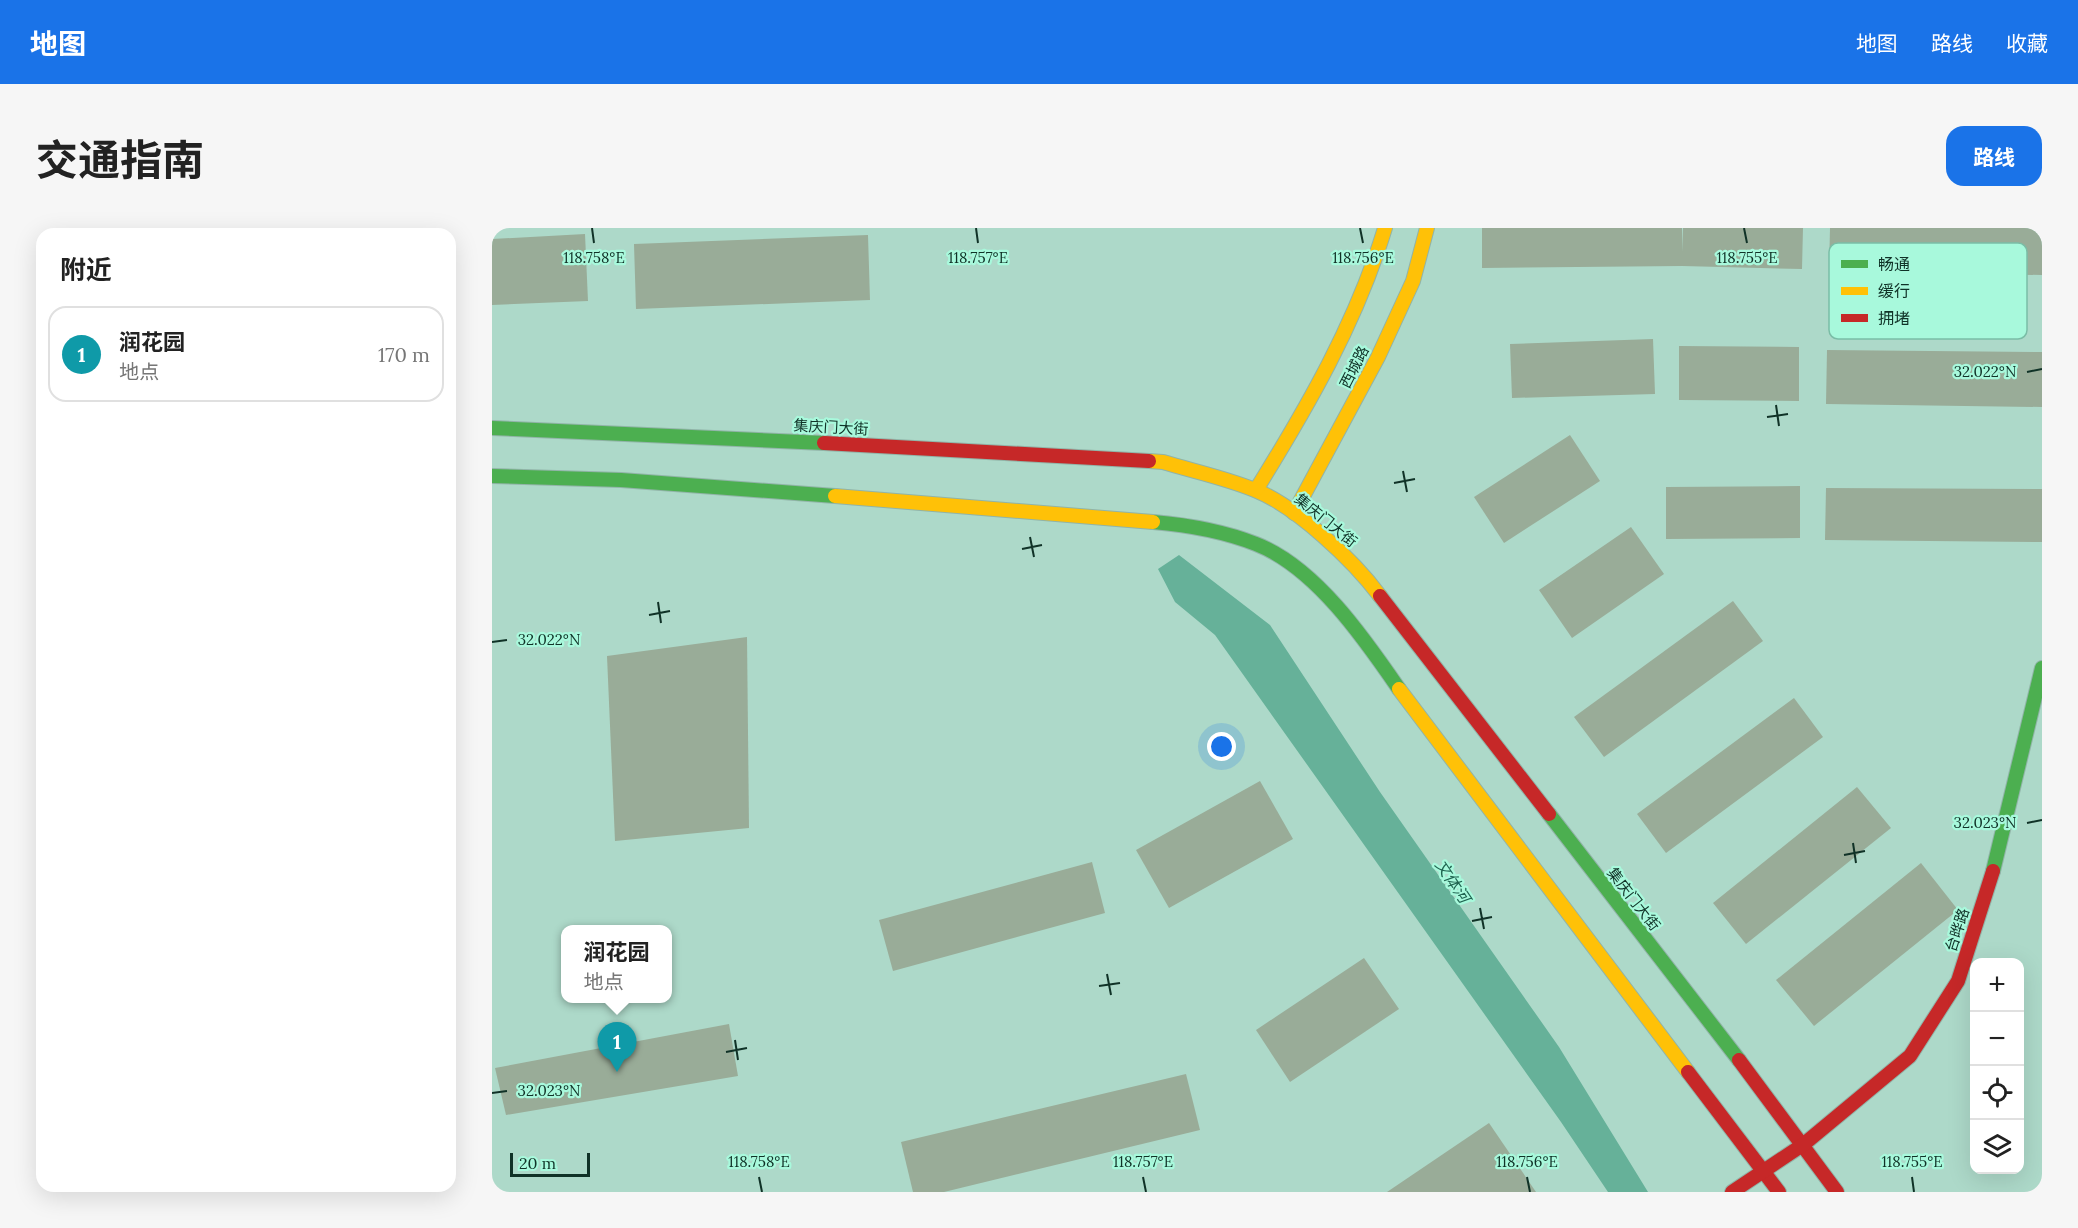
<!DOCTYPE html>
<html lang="zh">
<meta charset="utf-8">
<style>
:root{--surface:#fff;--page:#f6f6f6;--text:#222;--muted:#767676;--line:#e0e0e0;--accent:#1a73e8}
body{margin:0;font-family:Lora,"Noto Sans SC",serif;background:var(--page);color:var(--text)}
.controls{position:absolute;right:18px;bottom:18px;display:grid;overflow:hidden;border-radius:12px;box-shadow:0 6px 24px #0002}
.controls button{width:54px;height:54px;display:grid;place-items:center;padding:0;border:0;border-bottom:2px solid var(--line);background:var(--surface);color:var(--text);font:30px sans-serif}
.scale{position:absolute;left:18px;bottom:15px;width:80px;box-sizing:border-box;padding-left:6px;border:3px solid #103227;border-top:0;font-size:16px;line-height:21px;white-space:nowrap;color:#103227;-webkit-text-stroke:4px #a8f9dc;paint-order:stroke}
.you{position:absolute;left:730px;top:519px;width:21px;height:21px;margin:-15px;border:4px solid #fff;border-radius:50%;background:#1a73e8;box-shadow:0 0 0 9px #1a73e833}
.badge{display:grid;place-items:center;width:39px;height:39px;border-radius:50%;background:var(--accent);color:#fff;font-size:20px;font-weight:700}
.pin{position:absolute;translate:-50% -50px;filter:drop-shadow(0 2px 3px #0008)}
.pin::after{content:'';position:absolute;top:32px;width:21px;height:18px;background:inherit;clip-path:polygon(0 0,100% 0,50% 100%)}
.popup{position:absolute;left:69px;top:697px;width:111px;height:78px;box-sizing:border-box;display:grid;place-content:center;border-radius:12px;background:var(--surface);filter:drop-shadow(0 2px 4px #0005);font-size:20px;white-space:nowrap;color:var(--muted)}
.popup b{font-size:22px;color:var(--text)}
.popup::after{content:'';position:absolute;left:50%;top:100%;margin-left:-12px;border:12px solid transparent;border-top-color:var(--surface)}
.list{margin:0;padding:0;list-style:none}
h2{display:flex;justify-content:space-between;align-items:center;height:78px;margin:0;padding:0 24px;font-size:26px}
h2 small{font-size:20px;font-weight:400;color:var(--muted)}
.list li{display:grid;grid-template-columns:39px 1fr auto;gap:18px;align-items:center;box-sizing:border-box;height:96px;margin:0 12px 12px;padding:0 12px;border:2px solid var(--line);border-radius:18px}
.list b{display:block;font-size:22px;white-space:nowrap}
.list p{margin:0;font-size:20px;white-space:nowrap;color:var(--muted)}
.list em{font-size:20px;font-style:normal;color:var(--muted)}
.icon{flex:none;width:33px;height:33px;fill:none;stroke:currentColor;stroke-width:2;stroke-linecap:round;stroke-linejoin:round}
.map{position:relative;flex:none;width:1550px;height:964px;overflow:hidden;border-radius:18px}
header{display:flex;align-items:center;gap:36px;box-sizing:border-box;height:84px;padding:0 30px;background:var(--accent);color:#fff}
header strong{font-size:28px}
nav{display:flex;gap:33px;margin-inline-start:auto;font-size:21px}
.intro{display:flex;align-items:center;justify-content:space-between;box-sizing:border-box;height:144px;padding:0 36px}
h1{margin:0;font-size:42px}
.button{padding:15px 27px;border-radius:18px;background:var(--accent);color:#fff;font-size:21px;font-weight:700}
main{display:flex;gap:36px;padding:0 36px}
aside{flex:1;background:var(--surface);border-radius:18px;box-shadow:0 6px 24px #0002}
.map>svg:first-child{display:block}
.water{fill:#66b199}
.building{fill:#99ac98}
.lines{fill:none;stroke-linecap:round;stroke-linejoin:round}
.fast-casing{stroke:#91b4a8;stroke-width:16}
.slow-casing{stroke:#91b4a8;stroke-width:16}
.jam-casing{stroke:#91b4a8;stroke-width:16}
.fast{stroke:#4caf50;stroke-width:14}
.slow{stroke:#ffc107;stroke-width:14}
.jam{stroke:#c62828;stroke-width:14}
.ticks{fill:none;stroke:#103227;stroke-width:2}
.labels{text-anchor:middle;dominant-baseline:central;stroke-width:4.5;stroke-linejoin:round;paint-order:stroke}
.street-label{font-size:15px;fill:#103227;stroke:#a8f9dc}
.water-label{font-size:16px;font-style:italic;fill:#206450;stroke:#a8f9dc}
.key{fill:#a8f9dc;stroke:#7abda6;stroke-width:1.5}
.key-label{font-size:16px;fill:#103227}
.ticks-label{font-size:15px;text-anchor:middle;fill:#103227;stroke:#a8f9dc;stroke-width:4.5;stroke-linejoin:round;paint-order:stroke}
</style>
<header>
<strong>地图</strong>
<nav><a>地图</a><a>路线</a><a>收藏</a></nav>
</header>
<div class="intro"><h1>交通指南</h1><a class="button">路线</a></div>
<main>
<aside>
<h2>附近<small></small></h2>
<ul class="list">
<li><span class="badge" style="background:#0f9aa8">1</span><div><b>润花园</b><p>地点</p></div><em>170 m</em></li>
</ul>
</aside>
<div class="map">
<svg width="1550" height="964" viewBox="0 0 1550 964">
<rect width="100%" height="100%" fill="#add9c9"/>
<polygon class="water" points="687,327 778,397 888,564 1067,819 1156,964 1116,964 1069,894 723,407 683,374 666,341"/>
<g class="building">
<polygon points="990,0 1190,0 1190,24 1191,0 1311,0 1310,41 1190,38 990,40"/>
<polygon points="1338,0 1550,0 1550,47 1337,44"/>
<polygon points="93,6 96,73 0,77 0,11"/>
<polygon points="376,7 378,72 144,81 142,16"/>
<polygon points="1161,111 1163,166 1020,170 1018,116"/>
<polygon points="1187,118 1307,119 1307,173 1187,172"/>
<polygon points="1335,122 1550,124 1550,179 1334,176"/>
<polygon points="1078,207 1108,253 1012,315 982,269"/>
<polygon points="1308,258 1308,310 1174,311 1174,259"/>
<polygon points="1334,260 1550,261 1550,314 1333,312"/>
<polygon points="1139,299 1172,346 1080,410 1047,362"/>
<polygon points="1241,373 1271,413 1112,529 1082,489"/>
<polygon points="255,409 257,600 123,613 115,428"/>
<polygon points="1302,470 1331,509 1174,625 1145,586"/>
<polygon points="768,553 801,611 677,680 644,622"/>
<polygon points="1365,559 1399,600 1254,716 1221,675"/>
<polygon points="600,634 613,685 401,743 387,692"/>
<polygon points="1429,635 1466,682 1322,798 1284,752"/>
<polygon points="872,730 907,781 798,854 764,802"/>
<polygon points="237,796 246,848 14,887 3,840"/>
<polygon points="694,846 708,902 452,964 421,964 409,914"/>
<polygon points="997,895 1044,964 895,964"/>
</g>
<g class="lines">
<defs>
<g id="fast">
<polyline points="0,200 332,215"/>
<polyline points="0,248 129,252 343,268"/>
<path d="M 661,294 C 696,297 731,303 764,316 C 823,339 872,410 907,461"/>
<polyline points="1057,586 1247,832"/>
<polyline points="1501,643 1550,440"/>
</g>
<g id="slow">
<path d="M 657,233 L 671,234 C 701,243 734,250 763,262 C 805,279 861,332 888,368"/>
<path d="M 764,262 C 816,178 864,95 893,0"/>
<polyline points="343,268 661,294"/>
<polyline points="802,285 886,129 921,53 935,0"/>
<polyline points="907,461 1196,844"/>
</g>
<g id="jam">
<polyline points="332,215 657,233"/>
<polyline points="888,368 1057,586"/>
<polyline points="1247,832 1345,964"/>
<polyline points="1196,844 1287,964"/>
<polyline points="1240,964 1312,916 1418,828 1466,753 1501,643"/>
</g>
</defs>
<use href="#fast" class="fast-casing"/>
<use href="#slow" class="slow-casing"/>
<use href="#jam" class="jam-casing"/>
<use href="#fast" class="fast"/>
<use href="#slow" class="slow"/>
<use href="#jam" class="jam"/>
</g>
<path class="ticks" d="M 100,0 L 102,15M 484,0 L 486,15M 868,0 L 871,15M 1252,0 L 1255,15M 1535,144 L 1550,141M 1284,177 L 1287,198M 1275,189 L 1296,186M 911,243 L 915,264M 902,255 L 923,251M 538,309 L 542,329M 530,321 L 550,317M 166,374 L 169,395M 157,387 L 178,383M 0,414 L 15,412M 1535,595 L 1550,592M 1361,615 L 1364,635M 1352,627 L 1373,623M 988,680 L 992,701M 980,693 L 1000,689M 615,746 L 619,767M 607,758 L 628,755M 243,812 L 246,832M 234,824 L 255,820M 0,865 L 15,863M 267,949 L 270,964M 651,949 L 654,964M 1035,949 L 1038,964M 1420,949 L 1422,964"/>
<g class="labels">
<g class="street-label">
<text transform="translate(862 139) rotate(-63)">西城路</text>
<text transform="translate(339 199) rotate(3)">集庆门大街</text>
<text transform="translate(834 292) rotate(39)">集庆门大街</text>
<text transform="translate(1142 671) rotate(52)">集庆门大街</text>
<text transform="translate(1465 702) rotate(-72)">台晔路</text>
</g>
<g class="water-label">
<text transform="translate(961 653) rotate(56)">文体河</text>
</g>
</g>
<rect x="1337" y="15" width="198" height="96" rx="9" class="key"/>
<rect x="1349" y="32" width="27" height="8" fill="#4caf50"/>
<rect x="1349" y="59" width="27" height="8" fill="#ffc107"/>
<rect x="1349" y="86" width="27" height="8" fill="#c62828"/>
<g class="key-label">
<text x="1386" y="42">畅通</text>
<text x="1386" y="69">缓行</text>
<text x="1386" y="96">拥堵</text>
</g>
<g class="ticks-label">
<text x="102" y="35">118.758°E</text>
<text x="486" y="35">118.757°E</text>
<text x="871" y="35">118.756°E</text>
<text x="1255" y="35">118.755°E</text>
<text x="1493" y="149">32.022°N</text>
<text x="57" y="417">32.022°N</text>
<text x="1493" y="600">32.023°N</text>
<text x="57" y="868">32.023°N</text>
<text x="267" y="939">118.758°E</text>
<text x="651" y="939">118.757°E</text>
<text x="1035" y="939">118.756°E</text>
<text x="1420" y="939">118.755°E</text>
</g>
</svg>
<div class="controls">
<button>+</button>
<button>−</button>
<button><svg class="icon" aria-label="locate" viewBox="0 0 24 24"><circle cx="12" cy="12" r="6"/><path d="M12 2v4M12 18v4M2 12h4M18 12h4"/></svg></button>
<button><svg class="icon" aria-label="layers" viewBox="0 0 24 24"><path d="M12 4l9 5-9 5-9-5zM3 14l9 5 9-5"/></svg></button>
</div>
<div class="scale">20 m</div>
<div class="you"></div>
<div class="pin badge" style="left:125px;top:844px;background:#0f9aa8">1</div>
<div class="popup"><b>润花园</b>地点</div>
</div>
</main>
